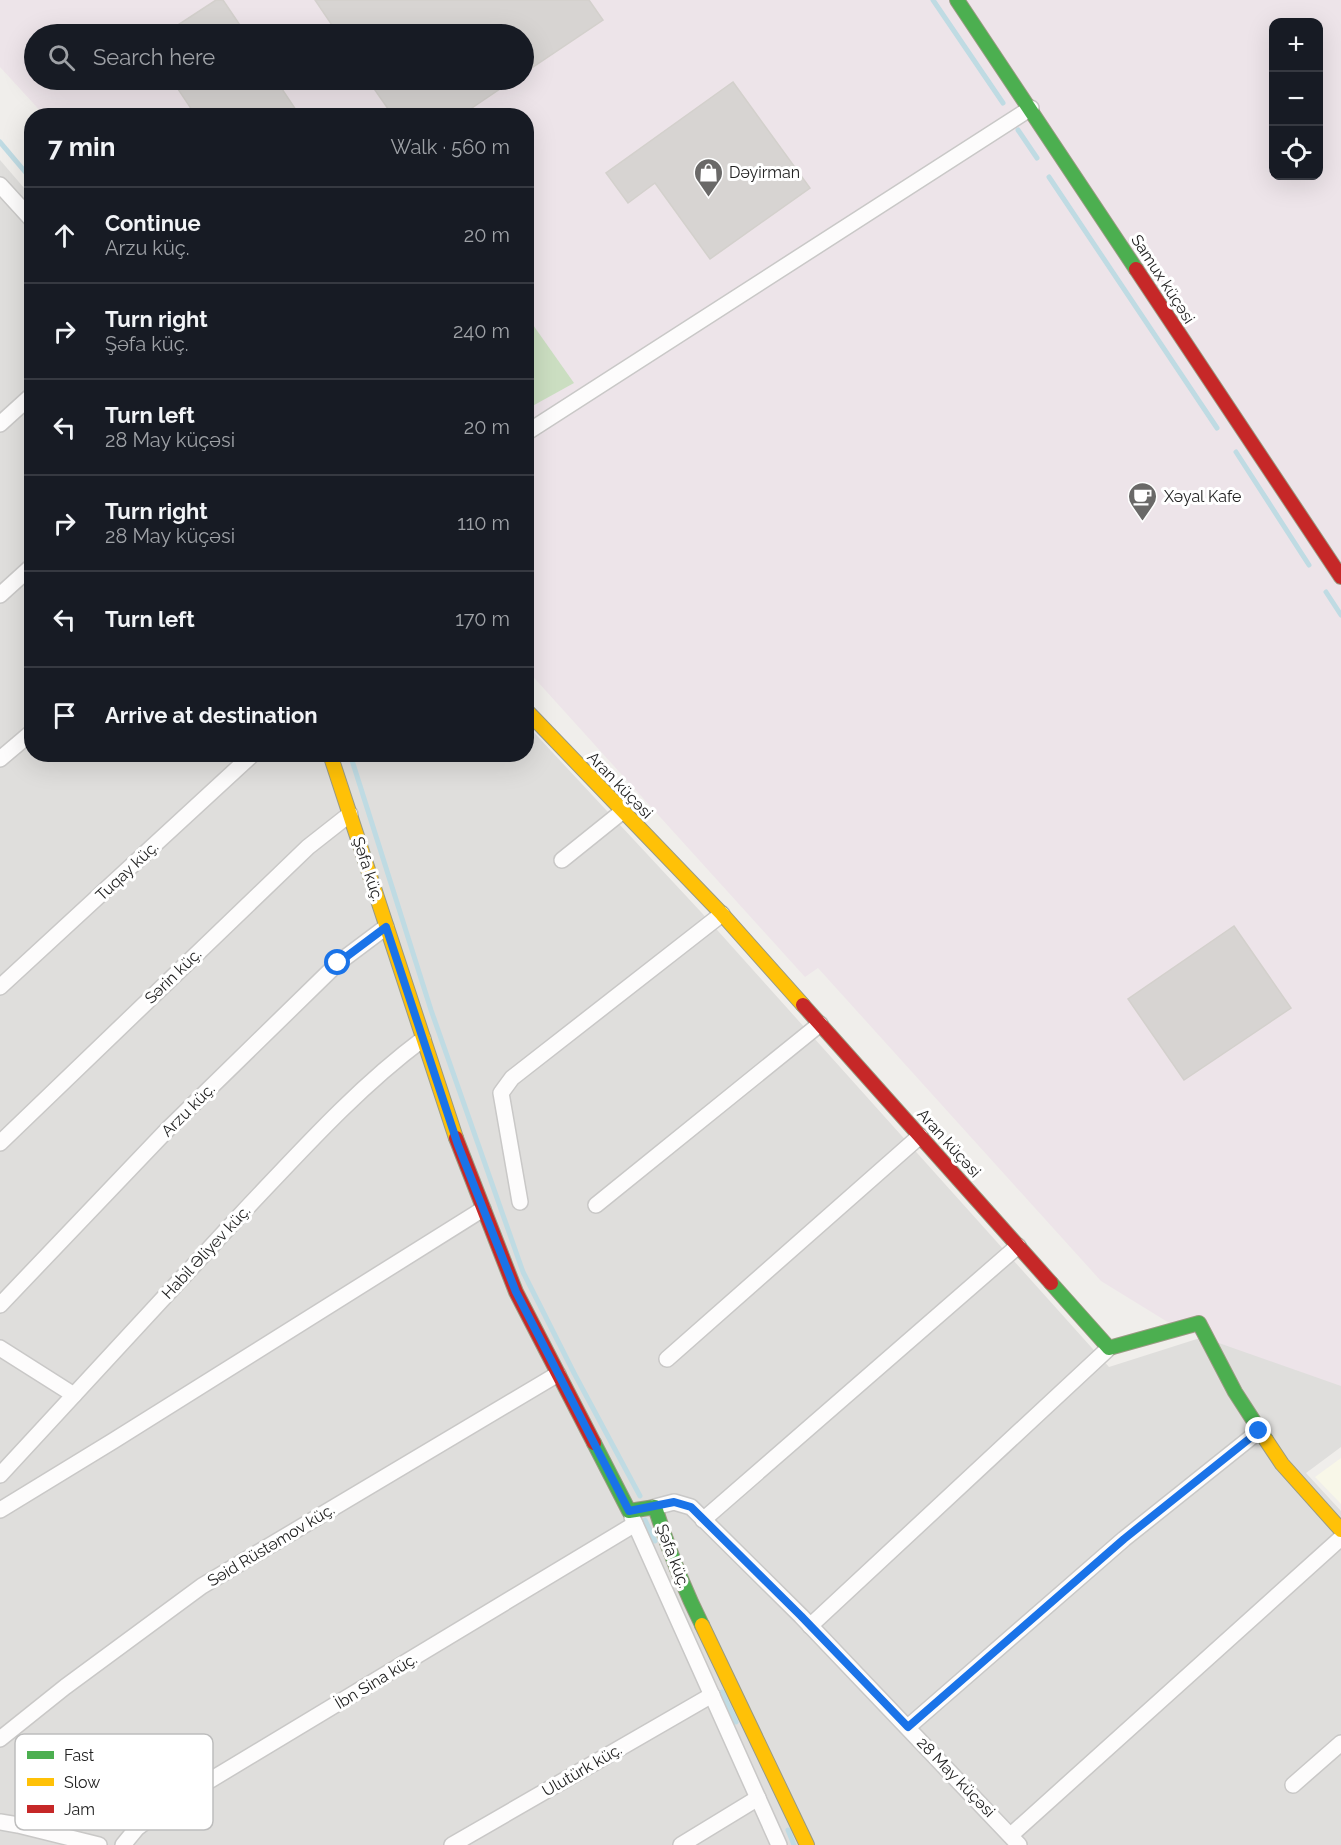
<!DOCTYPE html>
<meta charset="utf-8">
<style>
:root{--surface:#171b24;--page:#242831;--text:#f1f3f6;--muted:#9ea1a6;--line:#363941}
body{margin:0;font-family:Raleway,sans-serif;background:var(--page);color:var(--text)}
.controls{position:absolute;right:18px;top:18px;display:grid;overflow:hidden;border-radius:12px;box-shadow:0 6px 24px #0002}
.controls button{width:54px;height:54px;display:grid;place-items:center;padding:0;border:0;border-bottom:2px solid var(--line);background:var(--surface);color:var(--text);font:30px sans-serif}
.stop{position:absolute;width:18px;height:18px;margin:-14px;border:4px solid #1a73e8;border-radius:50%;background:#fff}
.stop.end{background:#1a73e8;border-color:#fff;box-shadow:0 2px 6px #0008}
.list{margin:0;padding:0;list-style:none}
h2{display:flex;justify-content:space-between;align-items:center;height:78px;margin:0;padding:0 24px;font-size:26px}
h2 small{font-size:20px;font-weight:400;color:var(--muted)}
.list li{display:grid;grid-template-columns:39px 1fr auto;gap:18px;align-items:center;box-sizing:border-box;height:96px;padding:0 24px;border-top:2px solid var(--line)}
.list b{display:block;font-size:22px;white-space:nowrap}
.list p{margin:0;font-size:20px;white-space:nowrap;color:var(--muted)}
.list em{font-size:20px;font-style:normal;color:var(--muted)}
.icon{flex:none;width:33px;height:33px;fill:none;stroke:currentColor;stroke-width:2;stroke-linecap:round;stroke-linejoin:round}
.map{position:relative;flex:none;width:1341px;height:1845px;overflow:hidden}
.search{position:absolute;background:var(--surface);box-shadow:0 6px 24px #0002;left:24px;top:24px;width:510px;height:66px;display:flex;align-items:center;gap:15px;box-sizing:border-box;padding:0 21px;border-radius:33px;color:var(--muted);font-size:22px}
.panel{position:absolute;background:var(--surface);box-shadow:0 6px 24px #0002;left:24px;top:108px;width:510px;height:654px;border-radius:24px}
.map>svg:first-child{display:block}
.residential{fill:#dfdedc}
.industrial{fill:#ede4e9;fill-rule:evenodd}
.education{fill:#f8f7e8}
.forest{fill:#cbdec1}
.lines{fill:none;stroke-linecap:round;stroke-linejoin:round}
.stream{stroke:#bfdbe3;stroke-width:5}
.building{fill:#d7d4d2;stroke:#d3d0cc;stroke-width:1.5}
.street-casing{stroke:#c9c8c7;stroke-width:18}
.fast-casing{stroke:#999a82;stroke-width:16}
.slow-casing{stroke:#999a82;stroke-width:16}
.jam-casing{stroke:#999a82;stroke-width:16}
.street{stroke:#fdfcfc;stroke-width:15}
.fast{stroke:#4caf50;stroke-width:14}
.slow{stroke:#ffc107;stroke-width:14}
.jam{stroke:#c62828;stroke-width:14}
.route{stroke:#1a73e8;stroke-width:8}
.labels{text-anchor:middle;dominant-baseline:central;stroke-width:6;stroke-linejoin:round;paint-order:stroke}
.poi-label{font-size:16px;fill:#222;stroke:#fff;text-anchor:start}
.street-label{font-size:16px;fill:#222;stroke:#fff}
.key{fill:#fff;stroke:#bdbdbd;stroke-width:1.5}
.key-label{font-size:16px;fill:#222}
</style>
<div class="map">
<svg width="1341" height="1845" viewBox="0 0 1341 1845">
<rect width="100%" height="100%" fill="#f0eeeb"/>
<polygon class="residential" points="0,160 31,196 32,754 526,754 527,725 701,912 1109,1367 1222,1331 1341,1320 1341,1447 1306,1473 1341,1511 1341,1845 0,1845"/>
<path class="industrial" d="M 0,0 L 1341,0 L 1341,1386 L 1179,1329 L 1101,1281 L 818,968 L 805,977 L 527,670 L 526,116 L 44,115 L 0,67 ZM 1274,22 L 1318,22 L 1318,176 L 1274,176 ZM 34,34 L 524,34 L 524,80 L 34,80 Z"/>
<polygon class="education" points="1341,1458 1341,1504 1315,1477"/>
<polygon class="forest" points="526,315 574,383 527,409 526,409"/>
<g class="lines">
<g class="stream">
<polyline points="933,0 1003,103"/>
<polyline points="1018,130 1037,158"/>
<polyline points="0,142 32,180"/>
<polyline points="1049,177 1217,428"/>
<polyline points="1236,452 1309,565"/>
<polyline points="1326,592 1341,615"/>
<polyline points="350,754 431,1010 523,1272 574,1373 640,1496"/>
<polyline points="645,1520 655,1541"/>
<polyline points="722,1692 736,1722"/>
<polyline points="788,1830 794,1845"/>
</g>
</g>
<g class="building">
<polygon points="216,0 223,0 246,34 164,34"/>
<polygon points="315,0 589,0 603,20 524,73 524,34 338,34"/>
<polygon points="172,80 276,80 300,116 196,116"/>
<polygon points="368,80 513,80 460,116 393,116"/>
<polygon points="733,82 810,188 710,259 655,183 628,203 606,173"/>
<polygon points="1234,926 1291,1008 1184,1080 1128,999"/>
</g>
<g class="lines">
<defs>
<g id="street">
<polyline points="0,185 32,220"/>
<polyline points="0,424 32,395"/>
<polyline points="526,433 1031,108"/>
<polyline points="0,595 32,566"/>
<polyline points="0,759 32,732"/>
<polyline points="562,860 623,811"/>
<polyline points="0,987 253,754"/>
<polyline points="0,1143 308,847 350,814"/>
<polyline points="520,1202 501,1093 512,1078 722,914"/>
<polyline points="596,1205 820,1024"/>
<polyline points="0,1305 168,1129 338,963 386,927"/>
<polyline points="0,1348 74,1395"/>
<polyline points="667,1359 920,1136"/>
<path d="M 0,1475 C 81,1387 162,1299 243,1212 C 300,1152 356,1089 423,1039"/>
<polyline points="655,1507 674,1502 691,1507 801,1616 1019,1845"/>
<polyline points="0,1510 113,1441 483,1209"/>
<polyline points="632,1517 779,1845"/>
<polyline points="703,1520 1018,1246"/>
<polyline points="810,1626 1109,1348"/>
<polyline points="908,1727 1124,1539 1259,1431"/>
<polyline points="0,1739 65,1687 202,1586 558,1374"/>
<polyline points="1293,1785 1341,1743"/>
<polyline points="0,1822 18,1825 99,1845"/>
<polyline points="1011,1835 1341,1538"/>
<polyline points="123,1845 137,1828 164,1808 635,1524"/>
<polyline points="452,1845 712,1695"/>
<polyline points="681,1845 758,1798"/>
</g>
<g id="fast">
<polyline points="957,0 1136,269"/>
<polyline points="1051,1283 1109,1348 1199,1323 1235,1392 1266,1440"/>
<path d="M 594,1443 L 629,1511 L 655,1507 C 668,1548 683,1587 702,1625"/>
</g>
<g id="slow">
<polyline points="526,710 722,914 803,1005"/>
<polyline points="330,754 456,1138"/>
<polyline points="1266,1440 1282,1464 1341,1530"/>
<polyline points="702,1625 807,1845"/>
</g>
<g id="jam">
<polyline points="1136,269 1341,577"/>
<polyline points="803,1005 1051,1283"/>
<polyline points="456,1138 516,1292 594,1443"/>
</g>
</defs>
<use href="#street" class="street-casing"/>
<use href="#fast" class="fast-casing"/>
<use href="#slow" class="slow-casing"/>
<use href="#jam" class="jam-casing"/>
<use href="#street" class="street"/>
<use href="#fast" class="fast"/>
<use href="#slow" class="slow"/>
<use href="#jam" class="jam"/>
</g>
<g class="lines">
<polyline class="route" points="338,963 386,927 458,1145 516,1292 629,1511 674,1502 691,1507 801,1616 908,1727 1124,1539 1259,1431"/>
</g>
<defs>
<symbol id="shop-pin" viewBox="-11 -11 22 30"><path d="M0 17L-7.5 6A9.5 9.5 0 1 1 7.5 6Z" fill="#6a6968" stroke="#fff"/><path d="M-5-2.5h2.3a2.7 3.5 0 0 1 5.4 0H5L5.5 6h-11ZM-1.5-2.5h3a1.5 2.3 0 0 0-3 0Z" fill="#fff"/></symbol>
<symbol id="cafe-pin" viewBox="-11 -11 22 30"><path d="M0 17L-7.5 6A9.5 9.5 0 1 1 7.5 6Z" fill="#6a6968" stroke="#fff"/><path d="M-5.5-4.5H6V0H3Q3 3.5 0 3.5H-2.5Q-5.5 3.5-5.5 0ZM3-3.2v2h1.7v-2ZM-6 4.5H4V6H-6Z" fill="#fff"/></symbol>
</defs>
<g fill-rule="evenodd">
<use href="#shop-pin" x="692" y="156" width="33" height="45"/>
<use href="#cafe-pin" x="1126" y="480" width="33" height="45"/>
</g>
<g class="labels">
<g class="poi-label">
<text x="729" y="172">Dəyirman</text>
<text x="1164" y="496">Xəyal Kafe</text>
</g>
<g class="street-label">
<text transform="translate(1163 279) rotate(57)">Samux küçəsi</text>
<text transform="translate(620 785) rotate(46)">Aran küçəsi</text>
<text transform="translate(368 869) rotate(72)">Şəfa küç.</text>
<text transform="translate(127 871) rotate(-43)">Tuqay küç.</text>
<text transform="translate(173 976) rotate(-44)">Sərin küç.</text>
<text transform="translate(188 1110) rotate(-45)">Arzu küç.</text>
<text transform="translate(949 1143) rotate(48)">Aran küçəsi</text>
<text transform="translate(206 1252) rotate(-47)">Habil Əliyev küç.</text>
<text transform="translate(271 1545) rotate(-31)">Səid Rüstəmov küç.</text>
<text transform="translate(673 1556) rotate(69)">Şəfa küç.</text>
<text transform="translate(376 1681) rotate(-31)">İbn Sina küç.</text>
<text transform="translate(582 1770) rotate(-30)">Ulutürk küç.</text>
<text transform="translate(956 1777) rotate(46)">28 May küçəsi</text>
</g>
</g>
<rect x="15" y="1734" width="198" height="96" rx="9" class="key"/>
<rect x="27" y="1751" width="27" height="8" fill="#4caf50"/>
<rect x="27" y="1778" width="27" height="8" fill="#ffc107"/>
<rect x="27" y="1805" width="27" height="8" fill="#c62828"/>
<g class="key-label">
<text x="64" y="1761">Fast</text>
<text x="64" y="1788">Slow</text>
<text x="64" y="1815">Jam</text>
</g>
</svg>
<div class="controls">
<button>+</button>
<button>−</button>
<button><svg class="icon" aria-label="locate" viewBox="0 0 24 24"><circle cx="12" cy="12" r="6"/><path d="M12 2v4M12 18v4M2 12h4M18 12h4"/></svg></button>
</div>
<div class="stop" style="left:338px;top:963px"></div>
<div class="stop end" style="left:1259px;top:1431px"></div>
<div class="search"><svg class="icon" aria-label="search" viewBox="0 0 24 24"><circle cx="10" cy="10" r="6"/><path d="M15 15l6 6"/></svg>Search here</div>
<section class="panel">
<h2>7 min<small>Walk · 560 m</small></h2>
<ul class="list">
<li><svg class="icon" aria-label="ahead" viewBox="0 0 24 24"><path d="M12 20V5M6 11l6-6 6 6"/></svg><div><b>Continue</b><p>Arzu küç.</p></div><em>20 m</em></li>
<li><svg class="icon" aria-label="right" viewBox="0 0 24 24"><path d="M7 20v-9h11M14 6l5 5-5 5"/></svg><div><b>Turn right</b><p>Şəfa küç.</p></div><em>240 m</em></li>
<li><svg class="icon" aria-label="left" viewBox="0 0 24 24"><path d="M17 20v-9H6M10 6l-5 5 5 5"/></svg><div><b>Turn left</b><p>28 May küçəsi</p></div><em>20 m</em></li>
<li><svg class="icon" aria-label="right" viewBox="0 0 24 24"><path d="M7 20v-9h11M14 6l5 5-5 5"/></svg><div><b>Turn right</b><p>28 May küçəsi</p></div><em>110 m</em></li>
<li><svg class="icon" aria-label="left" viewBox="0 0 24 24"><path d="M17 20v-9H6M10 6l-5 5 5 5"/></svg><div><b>Turn left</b></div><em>170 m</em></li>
<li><svg class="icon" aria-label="arrive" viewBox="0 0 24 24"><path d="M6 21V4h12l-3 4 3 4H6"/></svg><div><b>Arrive at destination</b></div></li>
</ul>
</section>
</div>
